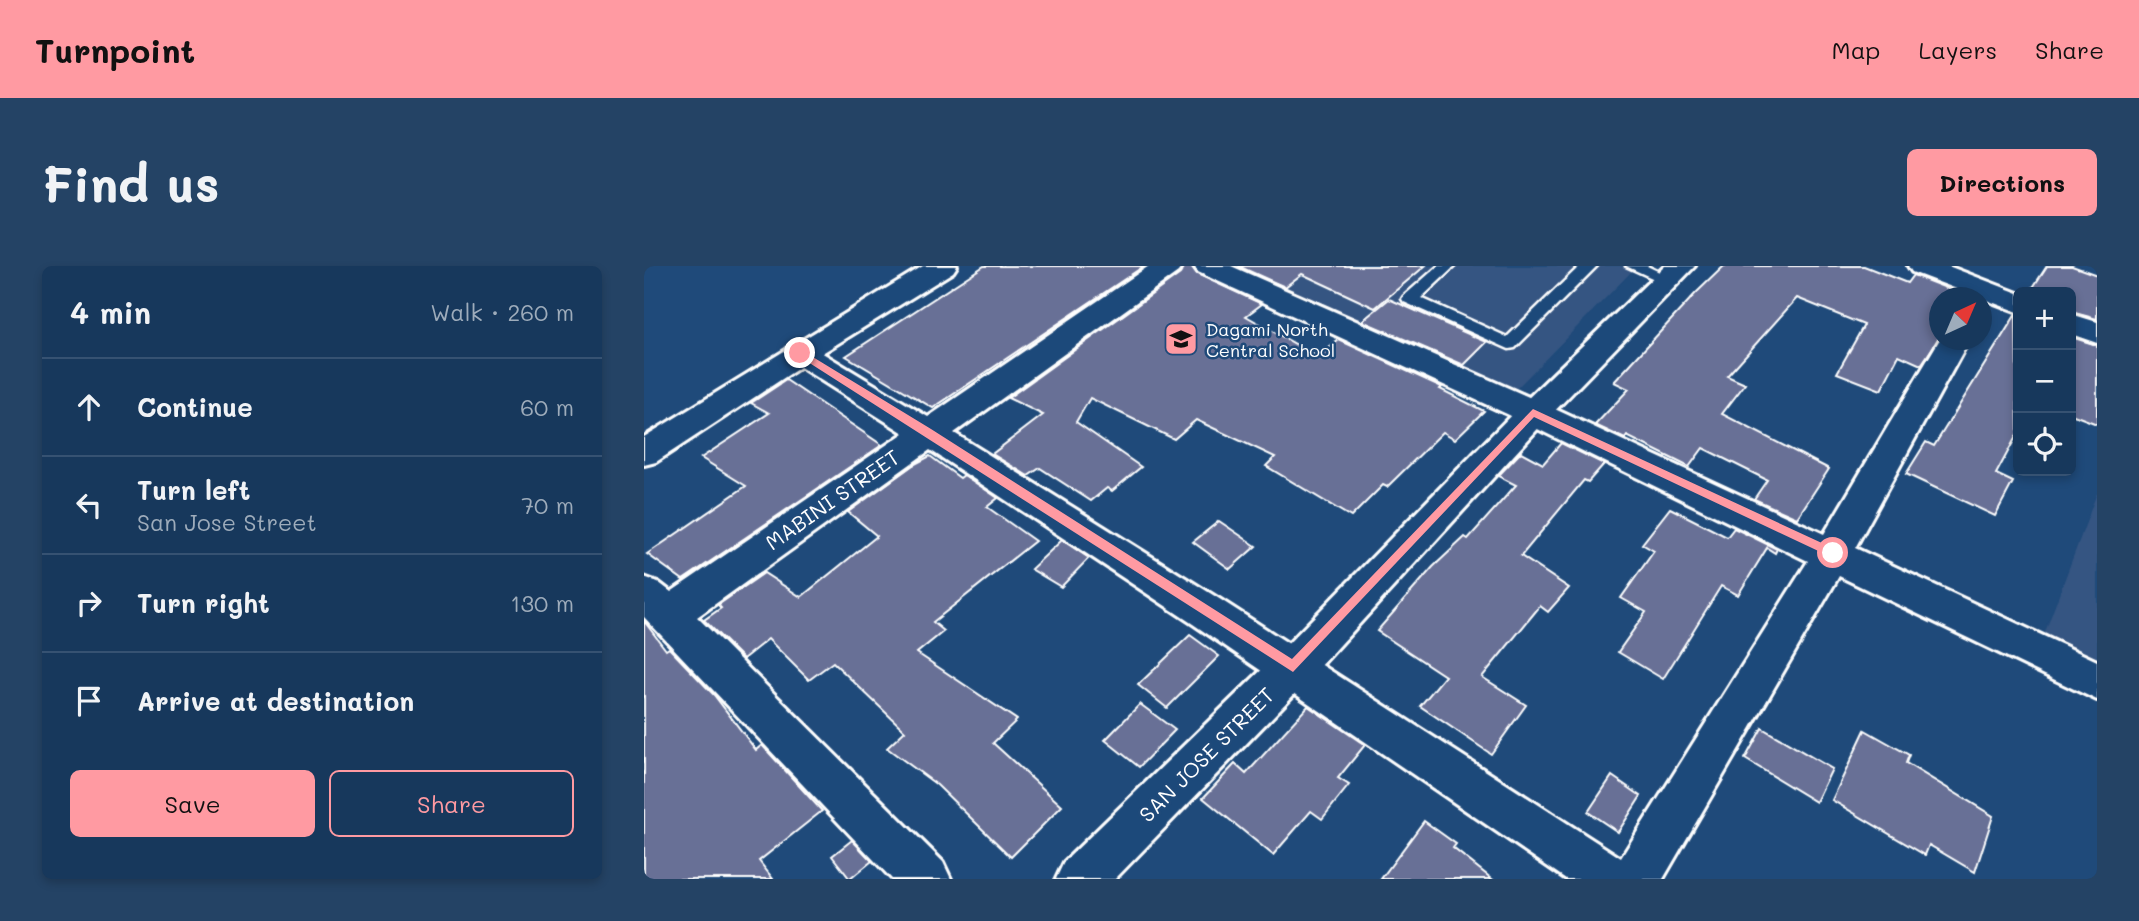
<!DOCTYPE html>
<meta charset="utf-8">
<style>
:root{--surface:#17385c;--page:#244365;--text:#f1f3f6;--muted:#9eacbb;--line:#365272;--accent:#ff9aa2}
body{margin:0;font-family:Mali,sans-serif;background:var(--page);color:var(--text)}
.controls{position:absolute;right:21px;top:21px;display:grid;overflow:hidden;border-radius:10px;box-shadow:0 4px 10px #0003}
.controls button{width:63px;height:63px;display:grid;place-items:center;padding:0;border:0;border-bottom:2px solid var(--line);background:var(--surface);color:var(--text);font:35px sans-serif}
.compass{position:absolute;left:1285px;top:21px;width:63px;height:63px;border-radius:50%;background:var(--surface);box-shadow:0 4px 10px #0003;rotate:44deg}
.stop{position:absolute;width:21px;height:21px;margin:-16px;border:5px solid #ff9aa2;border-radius:50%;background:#fff}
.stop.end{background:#ff9aa2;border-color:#fff;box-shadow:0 2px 7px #0008}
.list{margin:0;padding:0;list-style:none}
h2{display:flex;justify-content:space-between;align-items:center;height:91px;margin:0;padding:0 28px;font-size:30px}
h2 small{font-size:23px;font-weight:400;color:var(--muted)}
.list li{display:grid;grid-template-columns:46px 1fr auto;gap:21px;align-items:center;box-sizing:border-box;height:98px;padding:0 28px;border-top:2px solid var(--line)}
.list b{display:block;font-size:26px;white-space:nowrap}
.list p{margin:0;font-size:23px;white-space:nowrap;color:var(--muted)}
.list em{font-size:23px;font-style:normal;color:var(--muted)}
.actions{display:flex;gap:14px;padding:21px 28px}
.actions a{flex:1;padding:16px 0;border:2px solid var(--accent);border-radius:10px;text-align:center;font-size:24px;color:var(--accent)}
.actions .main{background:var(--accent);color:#111}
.icon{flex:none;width:38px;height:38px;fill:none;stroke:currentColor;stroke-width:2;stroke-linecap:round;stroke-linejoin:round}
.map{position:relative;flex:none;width:1453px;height:613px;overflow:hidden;border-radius:10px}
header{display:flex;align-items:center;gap:42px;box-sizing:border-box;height:98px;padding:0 35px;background:var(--accent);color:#111}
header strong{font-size:33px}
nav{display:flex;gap:38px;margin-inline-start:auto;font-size:24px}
.intro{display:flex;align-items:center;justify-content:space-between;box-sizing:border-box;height:168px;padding:0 42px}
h1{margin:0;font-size:49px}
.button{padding:18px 32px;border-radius:10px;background:var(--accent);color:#111;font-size:24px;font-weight:700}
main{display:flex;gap:42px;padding:0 42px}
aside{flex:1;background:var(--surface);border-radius:10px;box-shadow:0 4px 10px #0003}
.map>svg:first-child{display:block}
.built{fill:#355582}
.building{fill:#687096;stroke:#fff;stroke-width:2}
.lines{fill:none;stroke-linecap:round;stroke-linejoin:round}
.lane-casing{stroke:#fff;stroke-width:5}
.street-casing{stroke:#fff;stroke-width:6}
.secondary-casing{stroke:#fff;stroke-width:6}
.primary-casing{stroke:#fff;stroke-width:6}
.lane{fill:#1f4a7a;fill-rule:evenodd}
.street{fill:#1f4a7a;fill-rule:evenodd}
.secondary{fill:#1f4a7a;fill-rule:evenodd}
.primary{fill:#1f4a7a;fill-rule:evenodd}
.route{fill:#ff9aa2}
.labels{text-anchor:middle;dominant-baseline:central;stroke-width:5;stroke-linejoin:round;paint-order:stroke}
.far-poi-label{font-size:18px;fill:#fff;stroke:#1f4a7a;text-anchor:start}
.street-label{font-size:21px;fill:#fff;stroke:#1f4a7a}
</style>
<header>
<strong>Turnpoint</strong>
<nav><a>Map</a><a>Layers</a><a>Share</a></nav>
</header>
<div class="intro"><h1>Find us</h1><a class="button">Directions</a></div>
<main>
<aside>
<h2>4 min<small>Walk · 260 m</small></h2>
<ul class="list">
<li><svg class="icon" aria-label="ahead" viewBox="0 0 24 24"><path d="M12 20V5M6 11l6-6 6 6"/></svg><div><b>Continue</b></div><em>60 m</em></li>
<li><svg class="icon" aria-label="left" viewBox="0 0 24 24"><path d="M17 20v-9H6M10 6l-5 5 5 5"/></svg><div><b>Turn left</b><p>San Jose Street</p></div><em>70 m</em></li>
<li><svg class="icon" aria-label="right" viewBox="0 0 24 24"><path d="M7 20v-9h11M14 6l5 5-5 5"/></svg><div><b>Turn right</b></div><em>130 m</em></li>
<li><svg class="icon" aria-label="arrive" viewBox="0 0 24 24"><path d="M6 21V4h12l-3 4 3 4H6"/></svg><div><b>Arrive at destination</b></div></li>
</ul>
<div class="actions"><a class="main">Save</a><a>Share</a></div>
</aside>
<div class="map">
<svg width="1453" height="613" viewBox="0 0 1453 613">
<rect width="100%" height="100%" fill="#1f4a7a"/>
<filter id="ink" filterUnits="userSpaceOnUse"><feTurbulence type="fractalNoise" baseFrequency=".0143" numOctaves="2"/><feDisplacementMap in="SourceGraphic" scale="14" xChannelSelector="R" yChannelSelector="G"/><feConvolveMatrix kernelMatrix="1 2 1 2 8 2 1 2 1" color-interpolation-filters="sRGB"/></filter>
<g filter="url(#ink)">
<g class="built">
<polygon points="594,0 993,0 867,128"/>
<polygon points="1453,227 1453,394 1400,369"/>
</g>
<g class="building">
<polygon points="340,0 500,0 289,142 202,90"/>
<polygon points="541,0 547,0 553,8 618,38 602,50 674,91 695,74 798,121 796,123 840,145 811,173 799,166 743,221 739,219 707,251 622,200 631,191 552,154 530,173 446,132 432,156 497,201 468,225 463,222 447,235 396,202 384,210 348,188 399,149 364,132 536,8"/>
<polygon points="594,0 781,0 731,42 658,8 641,21"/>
<polygon points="1080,0 1220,0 1263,17 1269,9 1328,32 1296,32 1296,71 1277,99 1255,89 1237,124 1193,107 1220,59 1153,32 1083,110 1101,118 1078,148 1185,203 1153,252 1110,233 1123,214 1059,182 1045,201 983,170 981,173 951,159 985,123 970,116 1052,27"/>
<polygon points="1403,0 1428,0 1453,9 1453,53 1427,46 1427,26 1386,26"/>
<polygon points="745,33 829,70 843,76 820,99 718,55"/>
<polygon points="1372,48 1374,167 1352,208 1369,216 1351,250 1262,208 1282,176 1290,180"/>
<polygon points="1427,71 1453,79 1453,158 1427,148"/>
<polygon points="142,114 238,179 39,314 3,288 102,220 57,192 125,147 107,137"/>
<polygon points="917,177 960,198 944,216 940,214 877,290 925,322 904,346 896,340 838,411 882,439 847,488 776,440 801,410 733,365 789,301 821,271 824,273 872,219 854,210 877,186 899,198"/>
<polygon points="286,190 316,212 320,209 354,232 343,241 391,275 289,356 300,365 273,387 373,454 349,477 418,540 367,591 293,519 243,482 261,465 189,396 165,414 124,373 99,393 60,354 77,342 74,339 120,307 157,331 233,270 204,246 269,199"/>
<polygon points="1026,242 1083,271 1090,262 1133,283 1131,287 1123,282 1094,329 1077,320 1019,413 974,386 1002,346 977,332 1010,285 998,278"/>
<polygon points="575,255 612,280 586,303 549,276"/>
<polygon points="418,274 445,292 417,321 387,303"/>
<polygon points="0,355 22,384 25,382 70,429 112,484 118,479 178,545 115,595 129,613 0,613"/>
<polygon points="546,369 575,390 523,442 494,419"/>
<polygon points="496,438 531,464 495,501 461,474"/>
<polygon points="664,440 721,479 694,512 705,519 678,553 667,545 629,589 559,532 591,498 602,508"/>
<polygon points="1118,462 1188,503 1172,536 1101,493"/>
<polygon points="1221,464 1265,489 1262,497 1349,550 1331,606 1285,579 1281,589 1188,534"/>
<polygon points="968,510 997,530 974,566 944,546"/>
<polygon points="780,555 812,578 809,582 848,613 737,613"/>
<polygon points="208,574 228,595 206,613 188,590"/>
</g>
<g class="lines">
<defs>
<g id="lane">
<polygon points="794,0 811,0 777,32 863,71 936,0 953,0 871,82 865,83 760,36 758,33 760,30"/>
<polygon points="982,0 1003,0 1032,14 1024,19 1019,17"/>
</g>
<g id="street">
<polygon points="505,0 538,0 534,6 310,167 577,334 977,592 1164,295 863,148 554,6 550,0 587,0 887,132 1180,268 1296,73 1325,74 1211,282 1453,395 1453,434 1195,310 1019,613 922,613 549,358 286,184 53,351 299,596 307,613 248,613 0,351 0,311 14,316 27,326 260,167 145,94 141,87 145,80 156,77 167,80 284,151"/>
<polygon points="1264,0 1304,0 1374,27 1374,46 1268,6"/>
<polygon points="1427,48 1453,56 1453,77 1427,68"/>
</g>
<polygon id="secondary" points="1021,0 1051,0 901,155 664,414 471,613 412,613 420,596 634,388 877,139"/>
<polygon id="primary" points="279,0 313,0 309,6 167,94 12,196 0,199 0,171"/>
</defs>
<use href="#lane" class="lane-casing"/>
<use href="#street" class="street-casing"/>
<use href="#secondary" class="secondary-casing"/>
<use href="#primary" class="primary-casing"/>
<use href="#lane" class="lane"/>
<use href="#street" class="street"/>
<use href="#secondary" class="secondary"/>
<use href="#primary" class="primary"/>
</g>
</g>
<polygon class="route" points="153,85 159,85 287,163 648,393 889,143 1193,284 1195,287 1189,292 1185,290 890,151 649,406 153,89"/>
<defs>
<symbol id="school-square" viewBox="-11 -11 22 22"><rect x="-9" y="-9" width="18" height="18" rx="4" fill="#ff9aa2" stroke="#1f4a7a"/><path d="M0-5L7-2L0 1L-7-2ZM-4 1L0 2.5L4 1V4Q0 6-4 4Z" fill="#111"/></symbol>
</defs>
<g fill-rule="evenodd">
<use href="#school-square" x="518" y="54" width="38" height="38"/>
</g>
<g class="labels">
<g class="far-poi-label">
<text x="562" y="63">Dagami North<tspan x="562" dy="21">Central School</tspan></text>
</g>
<g class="street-label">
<text transform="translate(188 233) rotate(-35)">MABINI STREET</text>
<text transform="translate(562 488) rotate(-45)">SAN JOSE STREET</text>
</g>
</g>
</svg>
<div class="controls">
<button>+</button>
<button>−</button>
<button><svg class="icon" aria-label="locate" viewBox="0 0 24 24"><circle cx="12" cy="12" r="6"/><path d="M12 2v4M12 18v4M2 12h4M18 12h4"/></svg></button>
</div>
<svg class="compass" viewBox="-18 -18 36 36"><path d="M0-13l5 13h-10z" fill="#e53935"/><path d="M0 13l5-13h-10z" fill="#9eacbb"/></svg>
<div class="stop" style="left:1189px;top:287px"></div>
<div class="stop end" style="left:156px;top:87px"></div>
</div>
</main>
